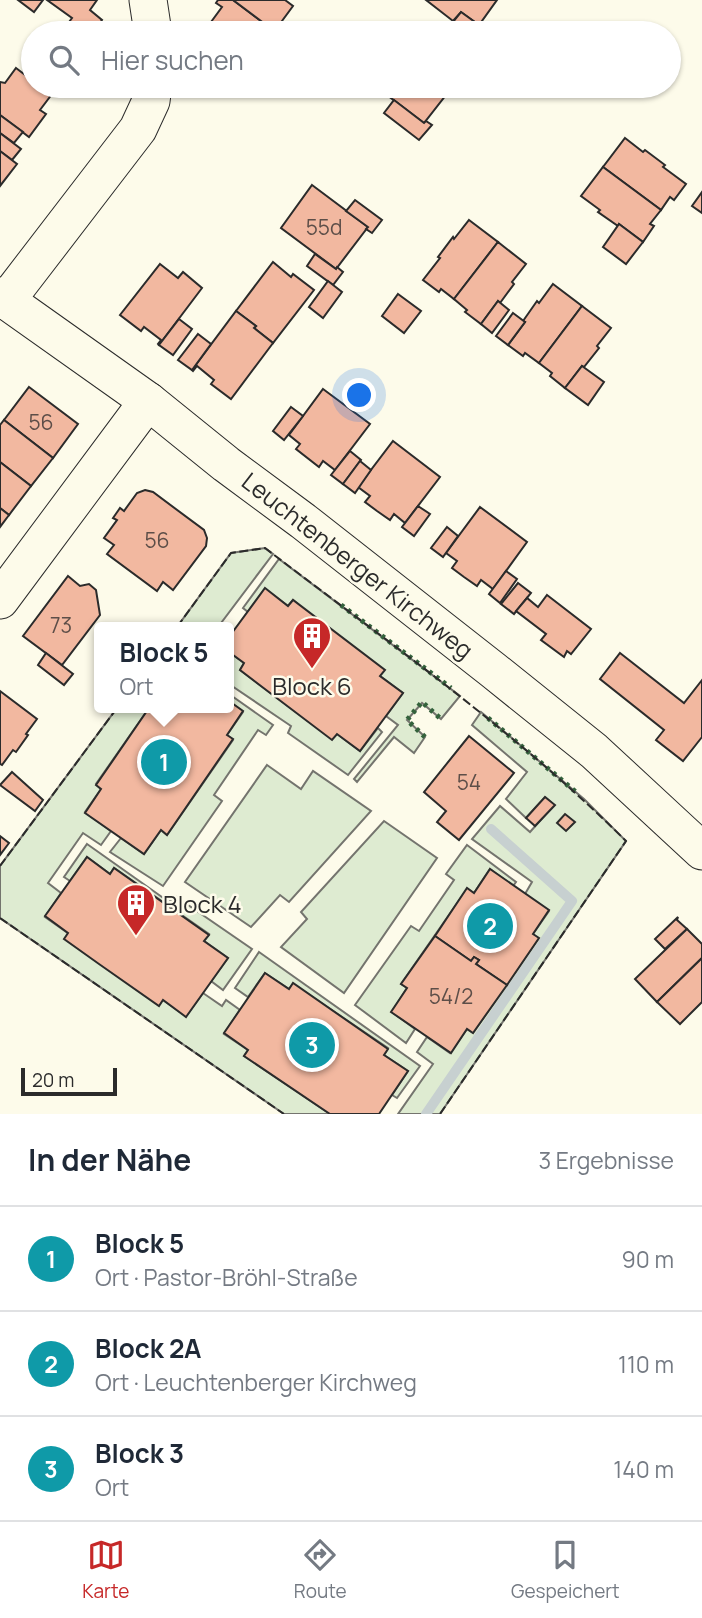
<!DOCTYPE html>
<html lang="de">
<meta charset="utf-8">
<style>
:root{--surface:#fff;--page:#f6f6f7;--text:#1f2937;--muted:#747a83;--line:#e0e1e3;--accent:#c62828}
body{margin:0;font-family:Manrope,sans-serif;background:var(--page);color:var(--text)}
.scale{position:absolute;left:21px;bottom:18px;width:96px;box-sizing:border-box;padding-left:7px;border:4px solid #2b2b2b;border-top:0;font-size:19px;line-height:24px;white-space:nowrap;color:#2b2b2b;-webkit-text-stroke:5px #fdfbea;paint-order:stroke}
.you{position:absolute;left:360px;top:396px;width:24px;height:24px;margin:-18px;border:5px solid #fff;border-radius:50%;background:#1a73e8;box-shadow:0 0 0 10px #1a73e833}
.badge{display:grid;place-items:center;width:46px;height:46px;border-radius:50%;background:var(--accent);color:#fff;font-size:23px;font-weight:700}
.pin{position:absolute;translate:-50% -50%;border:4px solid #fff;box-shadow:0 2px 7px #0006}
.popup{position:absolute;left:94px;top:622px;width:140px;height:91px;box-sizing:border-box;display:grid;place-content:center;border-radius:7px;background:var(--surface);filter:drop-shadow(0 2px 5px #0005);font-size:23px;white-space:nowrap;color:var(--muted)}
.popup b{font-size:26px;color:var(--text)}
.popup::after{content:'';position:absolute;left:50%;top:100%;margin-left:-14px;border:14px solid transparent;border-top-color:var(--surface)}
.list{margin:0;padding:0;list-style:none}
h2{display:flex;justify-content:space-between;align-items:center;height:91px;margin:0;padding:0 28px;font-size:30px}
h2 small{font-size:23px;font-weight:400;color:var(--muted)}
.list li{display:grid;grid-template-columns:46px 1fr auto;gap:21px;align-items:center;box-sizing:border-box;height:105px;padding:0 28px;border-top:2px solid var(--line)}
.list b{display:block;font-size:26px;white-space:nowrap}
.list p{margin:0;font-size:23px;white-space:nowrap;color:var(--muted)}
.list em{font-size:23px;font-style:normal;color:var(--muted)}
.icon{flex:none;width:38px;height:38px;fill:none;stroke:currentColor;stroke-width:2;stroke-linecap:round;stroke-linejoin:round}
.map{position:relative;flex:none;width:702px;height:1114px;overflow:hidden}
.search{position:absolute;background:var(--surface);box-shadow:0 2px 5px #0004;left:21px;right:21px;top:21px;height:77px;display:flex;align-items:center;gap:18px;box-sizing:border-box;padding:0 24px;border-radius:38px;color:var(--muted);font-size:26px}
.sheet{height:406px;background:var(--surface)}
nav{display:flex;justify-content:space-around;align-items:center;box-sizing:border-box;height:98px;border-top:2px solid var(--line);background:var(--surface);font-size:19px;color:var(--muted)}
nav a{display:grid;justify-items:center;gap:4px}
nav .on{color:var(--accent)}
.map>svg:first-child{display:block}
.green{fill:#deebd1;stroke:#74746e;stroke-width:2}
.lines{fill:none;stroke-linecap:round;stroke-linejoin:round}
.stream{stroke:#c7d0d0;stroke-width:10}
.building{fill:#f2b8a0;stroke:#2b2b2b;stroke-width:2}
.minor-casing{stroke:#2b2b2b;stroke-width:39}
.minor{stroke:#fdfbea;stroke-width:37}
.hedge{stroke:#34623c;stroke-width:5;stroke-dasharray:3.5 5;stroke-linecap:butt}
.fence{stroke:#2b2b2b;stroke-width:2;stroke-dasharray:9 3.5;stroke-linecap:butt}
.labels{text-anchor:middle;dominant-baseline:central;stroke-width:5;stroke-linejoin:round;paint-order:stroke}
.number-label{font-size:21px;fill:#5d4e48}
.street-label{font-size:24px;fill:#2b2b2b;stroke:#fdfbea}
.poi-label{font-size:24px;fill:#2b2b2b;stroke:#fdfbea}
</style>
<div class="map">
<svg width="702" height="1114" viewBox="0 0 702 1114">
<rect width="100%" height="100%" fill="#fdfbea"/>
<g class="green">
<polygon points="265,548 273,554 218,627 177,627 231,553"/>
<polygon points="279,559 460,696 441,719 422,703 407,720 425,737 414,753 394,737 357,782 354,779 398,725 386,716 403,693 380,676 293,600 288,606 265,589 248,612 243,608"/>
<polygon points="229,652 244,663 240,670 332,739 337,734 360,751 378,728 382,732 348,775 288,733 291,726 229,684"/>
<polygon points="229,694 273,725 266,735 258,730 214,795 222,801 163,886 110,852 121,838 144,854 161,830 167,835 233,740 227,735 243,712 229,701"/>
<polygon points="117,708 149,708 96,784 101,789 85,812 111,831 101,845 83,833 48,883 61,893 45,917 186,1016 203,993 222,1006 226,1000 240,1010 224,1034 248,1050 244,1056 330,1114 284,1114 0,918 0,866"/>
<polygon points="481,712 584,799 626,841 440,1114 398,1114 433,1064 417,1052 427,1037 450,1053 467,1029 473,1033 538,939 533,934 549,911 525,894 532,882 472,839 500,806 530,832 554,805 545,797 526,818 506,799 527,772 472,725"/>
<polygon points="267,765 301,789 313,771 371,811 289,902 280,895 251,927 185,882"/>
<polygon points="384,821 437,858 344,993 281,947 307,919 301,912"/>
<polygon points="87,844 169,902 175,896 252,949 223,990 211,981 228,958 204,941 209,934 114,868 110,874 87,857 70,881 64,877"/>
<polygon points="467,845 516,882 513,886 490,869 474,893 467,889 401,984 407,988 392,1012 415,1029 406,1043 355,1005 411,926 419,931 454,880 446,874"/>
<polygon points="259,952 420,1066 397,1098 392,1095 408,1071 384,1055 388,1048 293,984 289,989 265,973 248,997 235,988"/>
</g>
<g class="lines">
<polyline class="stream" points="426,1114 572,901 491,829"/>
</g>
<g class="building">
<polygon points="18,0 43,0 34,12"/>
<polygon points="47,0 97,0 90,10 102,20 92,33 61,33 72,18"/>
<polygon points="218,0 233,0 277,33 223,33 224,32 211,22 222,7 216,3"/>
<polygon points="233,0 285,0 293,6 282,21 289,26 283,33 277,33"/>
<polygon points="426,0 497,0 479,25 461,12 453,21"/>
<polygon points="461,12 479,25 480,24 492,33 444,33"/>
<polygon points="100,23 114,33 92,33"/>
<polygon points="16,68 33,81 33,86 40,86 52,94 40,110 46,114 29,137 0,115 0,82 5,83"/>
<polygon points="375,86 453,86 424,123"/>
<polygon points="394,100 424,123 426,121 432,125 419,140 384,113"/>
<polygon points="0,115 23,132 14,143 0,133"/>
<polygon points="0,133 21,149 12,160 0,151"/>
<polygon points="625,138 643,152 645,150 665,165 663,167 686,184 674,200 670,197 661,210 603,167"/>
<polygon points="0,151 17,164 0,186"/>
<polygon points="603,167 661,210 650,224 654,226 643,242 619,224 618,226 598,212 600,210 581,196"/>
<polygon points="312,185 368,227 336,269 281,228"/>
<polygon points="702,192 702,213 692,206"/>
<polygon points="355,200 382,220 372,233 366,229 368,227 346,211"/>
<polygon points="469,220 498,242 454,299 441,289 439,292 423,280 440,258 438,257 453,237 454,239"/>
<polygon points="619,224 643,242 626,264 603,247"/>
<polygon points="498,242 526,264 512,282 514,284 500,303 498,301 481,324 465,312 467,310 454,299"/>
<polygon points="315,254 336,269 337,267 343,272 333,285 307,266"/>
<polygon points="273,262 291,277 293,274 314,290 273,343 254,328 256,326 236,311"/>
<polygon points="160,264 178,278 183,272 202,288 159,345 158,344 161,340 144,327 141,331 120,315"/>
<polygon points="328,281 342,292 323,318 309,307"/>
<polygon points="553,284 582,306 539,363 525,353 523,356 508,345 525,322 523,321 537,301 539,303"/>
<polygon points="398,294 421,311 404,333 382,316"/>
<polygon points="498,301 509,310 492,333 481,324"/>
<polygon points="582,306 611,328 597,346 599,348 584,367 582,366 565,388 550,376 552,373 539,363"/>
<polygon points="236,311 256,326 254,328 273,343 231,399 211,384 214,380 197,366 193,371 192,370"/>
<polygon points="513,313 525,322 508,345 496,336"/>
<polygon points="179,319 192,329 173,355 159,345"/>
<polygon points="198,334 211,344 192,370 178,360"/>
<polygon points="582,366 604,382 588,405 565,388"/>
<polygon points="29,387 78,424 53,458 4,420"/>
<polygon points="323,389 370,424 335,470 323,461 319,467 296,449 300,444 289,435"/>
<polygon points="291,407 303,416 284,440 273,431"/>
<polygon points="4,420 53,458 31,486 0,462 0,425"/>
<polygon points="393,441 440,477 405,523 394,514 390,520 377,511 365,502 370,496 358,487"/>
<polygon points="350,451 361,460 343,484 331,475"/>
<polygon points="360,461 371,470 355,493 343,484"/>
<polygon points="0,462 31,486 9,515 0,508"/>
<polygon points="145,490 153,492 204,530 207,538 206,546 173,590 163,582 157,591 107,554 114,545 104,538 117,520 113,518 120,508 124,511 137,493"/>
<polygon points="418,506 430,514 414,536 402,527"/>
<polygon points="480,507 527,542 493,589 481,580 477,586 464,577 452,568 457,561 446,553"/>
<polygon points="0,508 9,515 0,527"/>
<polygon points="447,527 458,536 443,557 431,548"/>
<polygon points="506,571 517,579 500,603 489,594"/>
<polygon points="68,576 80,586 89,584 96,590 100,615 62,665 23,636"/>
<polygon points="518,583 531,593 514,614 501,604"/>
<polygon points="265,588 288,606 293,600 385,670 380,676 403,693 360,751 337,734 332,740 278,699 240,670 244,663 229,652 229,637"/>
<polygon points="547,595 591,629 571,654 567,651 564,657 541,640 546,634 516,611 527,598 538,607"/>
<polygon points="46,653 73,674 64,685 38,665"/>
<polygon points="620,653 684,703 702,680 702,737 683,761 656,740 664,730 600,679"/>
<polygon points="0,691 37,719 26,734 28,735 16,752 13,750 2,765 0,764"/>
<polygon points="229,701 243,711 227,735 233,739 167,835 161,830 144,854 85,813 101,789 96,785 149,708 229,708"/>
<polygon points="469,736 514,773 459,840 437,822 446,811 424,792"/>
<polygon points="12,772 43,800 35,811 0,785"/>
<polygon points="545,797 555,805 535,826 526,818"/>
<polygon points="565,814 575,822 566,831 557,823"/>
<polygon points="0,836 9,843 0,855"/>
<polygon points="87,857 110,874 114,868 209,935 204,941 228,958 186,1017 163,1000 159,1006 99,964 64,939 68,933 45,916"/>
<polygon points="490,869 549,910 533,934 539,938 507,985 476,964 479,960 474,957 471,961 435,936 467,888 474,893"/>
<polygon points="678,917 677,920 687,929 665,949 655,939"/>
<polygon points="687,929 702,944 702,958 657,1002 635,979"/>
<polygon points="435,936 471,961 474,957 479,960 476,964 507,985 473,1033 467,1029 451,1053 391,1012 407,988 401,984"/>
<polygon points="702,958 702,1002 680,1024 657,1002"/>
<polygon points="265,973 289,989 293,983 388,1049 384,1055 408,1071 379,1114 330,1114 244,1056 248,1050 224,1033"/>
</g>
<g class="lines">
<defs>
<g id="minor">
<polyline points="148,0 153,33"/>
<polyline points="0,296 148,401 226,464 303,521 493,670 594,751 702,851"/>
<polyline points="6,301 138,129 151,101 153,86"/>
<polyline points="0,600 148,401"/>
</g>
</defs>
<use href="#minor" class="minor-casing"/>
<use href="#minor" class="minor"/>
<g class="hedge">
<polyline points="341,605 451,688"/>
<polyline points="488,718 577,793"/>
<polyline points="425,737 407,720 422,702 441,719"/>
</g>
<g class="fence">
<path d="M 177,627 L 231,553 L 265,548 C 388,642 516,732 626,841 L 440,1114"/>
<polyline points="0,866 117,708"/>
<polyline points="0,918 284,1114"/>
</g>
</g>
<defs>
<symbol id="building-pin" viewBox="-11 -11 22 30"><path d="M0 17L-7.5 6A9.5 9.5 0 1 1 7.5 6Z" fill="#c62828" stroke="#fdfbea"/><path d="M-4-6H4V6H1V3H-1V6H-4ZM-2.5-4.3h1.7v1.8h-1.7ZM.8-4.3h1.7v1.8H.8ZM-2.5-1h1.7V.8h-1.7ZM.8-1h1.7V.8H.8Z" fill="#fff"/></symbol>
</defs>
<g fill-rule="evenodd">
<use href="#building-pin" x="290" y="614" width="44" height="60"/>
<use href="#building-pin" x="114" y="881" width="44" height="60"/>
</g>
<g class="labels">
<g class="number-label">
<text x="324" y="227">55d</text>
<text x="41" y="422">56</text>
<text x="157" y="540">56</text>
<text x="61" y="625">73</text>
<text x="469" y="782">54</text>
<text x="451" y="996">54/2</text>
</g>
<g class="street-label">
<text transform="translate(358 565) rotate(38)">Leuchtenberger Kirchweg</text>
</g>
<g class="poi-label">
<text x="312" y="685">Block 6</text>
<text x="163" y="903" text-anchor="start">Block 4</text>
</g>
</g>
</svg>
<div class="scale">20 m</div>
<div class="you"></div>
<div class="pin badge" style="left:164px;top:762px;background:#0f9aa8">1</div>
<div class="popup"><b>Block 5</b>Ort</div>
<div class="pin badge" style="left:490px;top:926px;background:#0f9aa8">2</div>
<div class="pin badge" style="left:312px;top:1045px;background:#0f9aa8">3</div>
<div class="search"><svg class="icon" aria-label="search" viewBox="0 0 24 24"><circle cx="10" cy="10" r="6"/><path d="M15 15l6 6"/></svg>Hier suchen</div>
</div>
<section class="sheet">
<h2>In der Nähe<small>3 Ergebnisse</small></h2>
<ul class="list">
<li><span class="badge" style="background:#0f9aa8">1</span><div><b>Block 5</b><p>Ort · Pastor-Bröhl-Straße</p></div><em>90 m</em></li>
<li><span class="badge" style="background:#0f9aa8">2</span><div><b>Block 2A</b><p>Ort · Leuchtenberger Kirchweg</p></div><em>110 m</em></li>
<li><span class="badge" style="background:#0f9aa8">3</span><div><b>Block 3</b><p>Ort</p></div><em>140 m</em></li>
</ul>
</section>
<nav>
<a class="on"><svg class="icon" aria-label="map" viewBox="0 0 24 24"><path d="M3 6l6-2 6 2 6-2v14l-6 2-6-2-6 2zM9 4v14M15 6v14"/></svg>Karte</a>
<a><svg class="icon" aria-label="directions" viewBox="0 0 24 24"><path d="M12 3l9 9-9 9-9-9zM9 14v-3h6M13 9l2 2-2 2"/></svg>Route</a>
<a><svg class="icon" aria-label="saved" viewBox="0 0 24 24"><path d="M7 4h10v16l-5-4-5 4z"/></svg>Gespeichert</a>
</nav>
